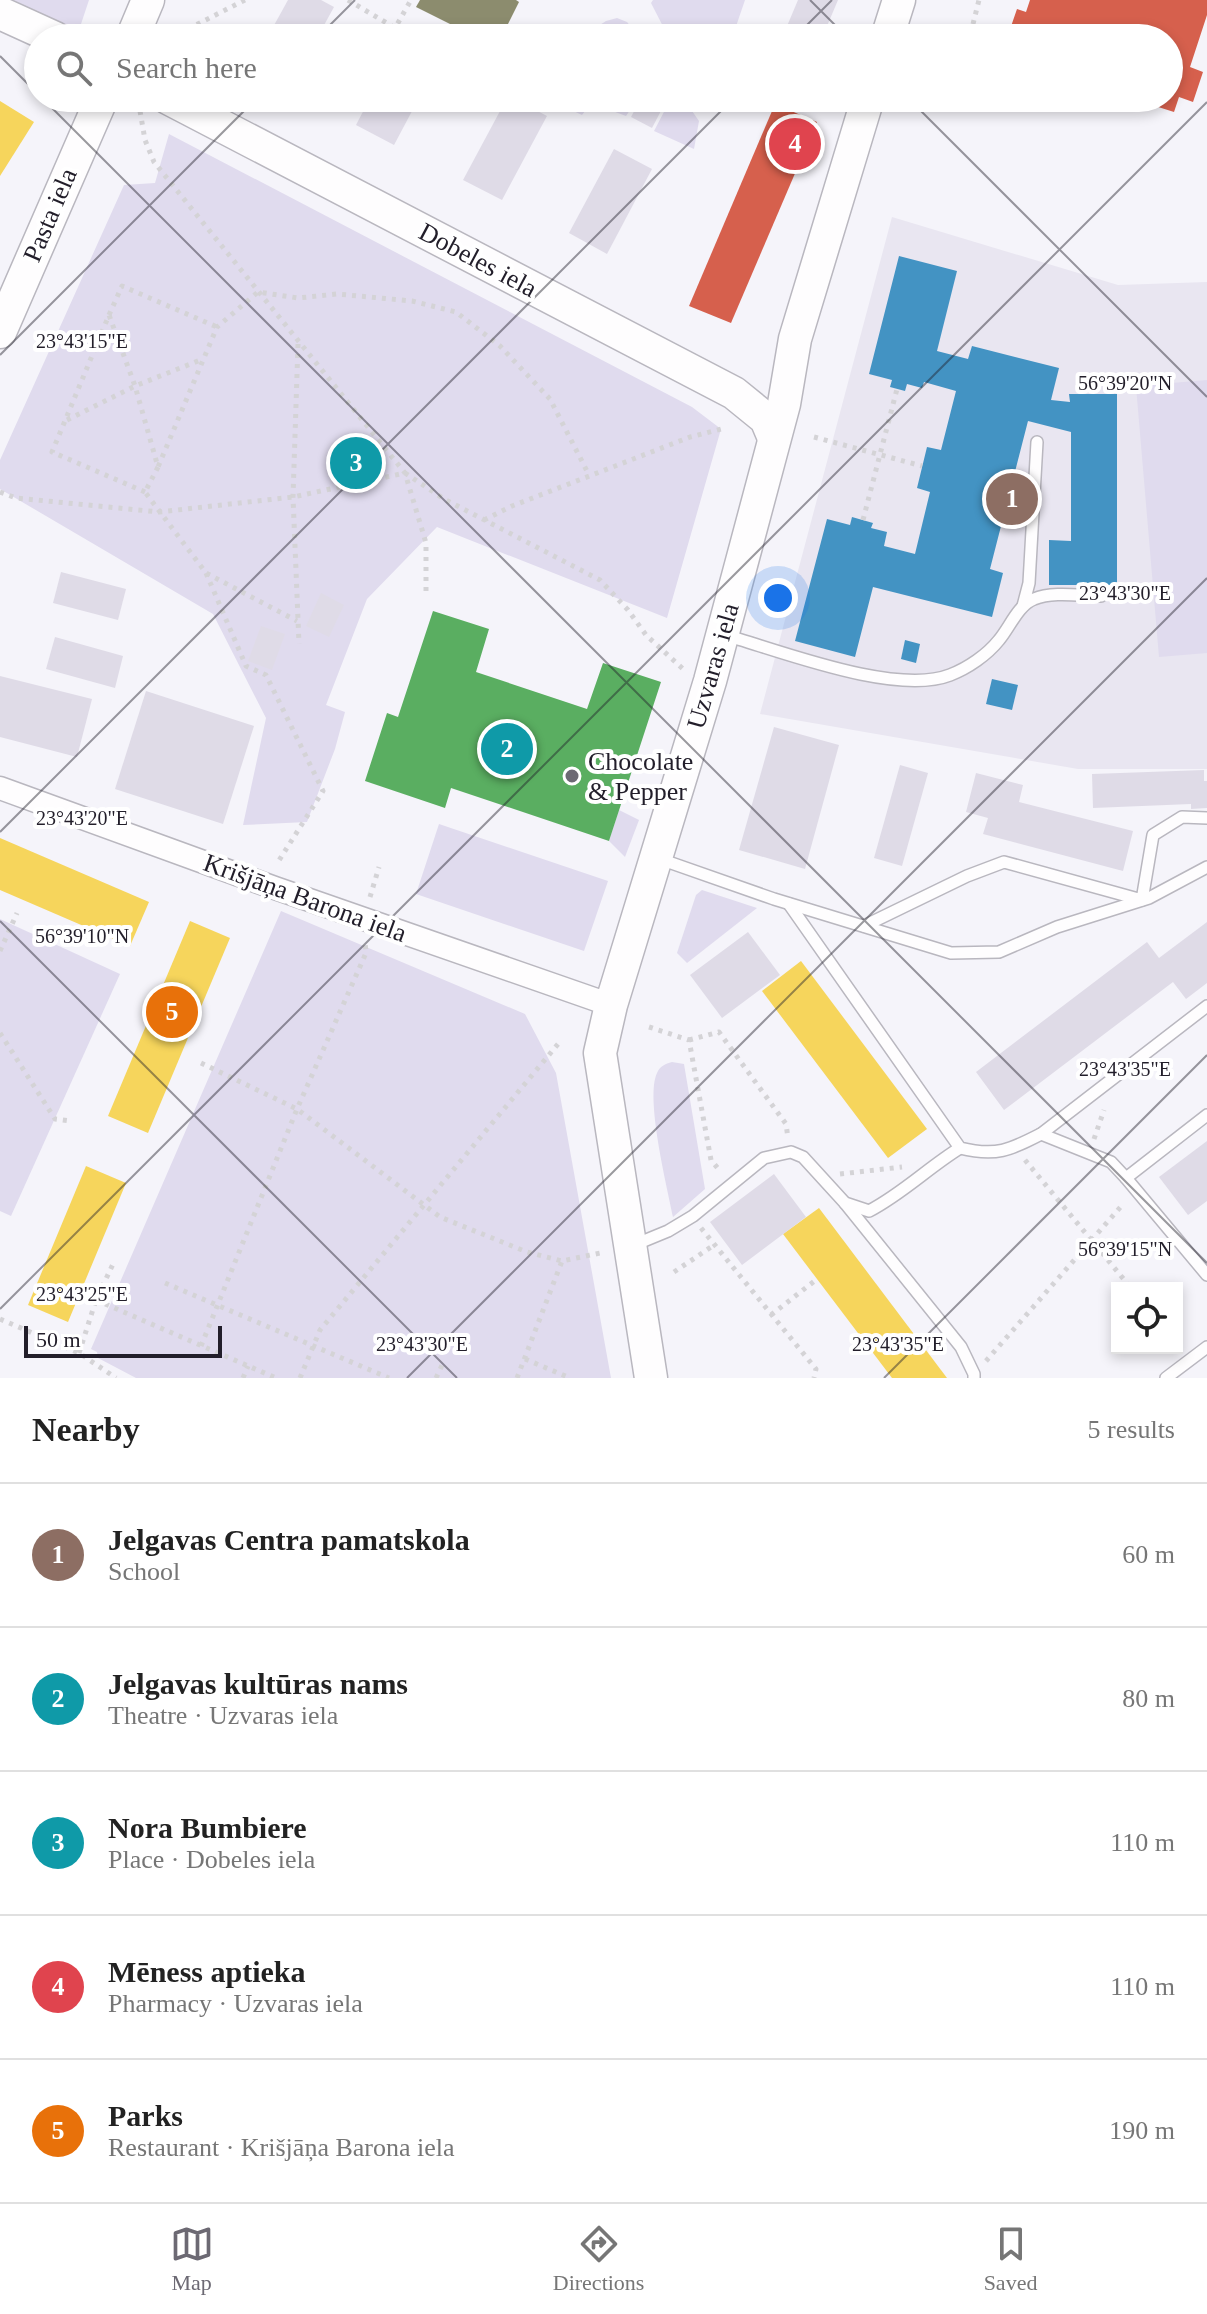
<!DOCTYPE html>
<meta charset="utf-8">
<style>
:root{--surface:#fff;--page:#f2f2f2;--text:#222;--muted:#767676;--line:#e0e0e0;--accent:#6c6973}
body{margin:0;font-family:"Times New Roman",serif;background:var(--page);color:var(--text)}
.controls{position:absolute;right:24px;bottom:24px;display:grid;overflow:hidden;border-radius:0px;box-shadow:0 4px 12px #0003}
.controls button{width:72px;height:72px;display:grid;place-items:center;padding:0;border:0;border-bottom:2px solid var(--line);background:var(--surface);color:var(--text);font:40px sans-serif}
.scale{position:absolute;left:24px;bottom:20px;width:198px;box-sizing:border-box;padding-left:8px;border:4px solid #221e2a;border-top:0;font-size:22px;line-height:28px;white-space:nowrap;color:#221e2a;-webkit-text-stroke:6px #fff;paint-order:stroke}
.you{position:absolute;left:778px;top:598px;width:28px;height:28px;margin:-20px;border:6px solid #fff;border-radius:50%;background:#1a73e8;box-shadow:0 0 0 12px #1a73e833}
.badge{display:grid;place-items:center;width:52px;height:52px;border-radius:50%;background:var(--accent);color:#fff;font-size:26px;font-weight:700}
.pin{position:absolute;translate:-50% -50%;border:4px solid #fff;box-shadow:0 2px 8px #0006}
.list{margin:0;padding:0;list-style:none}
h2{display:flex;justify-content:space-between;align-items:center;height:104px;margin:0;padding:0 32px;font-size:34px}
h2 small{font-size:26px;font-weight:400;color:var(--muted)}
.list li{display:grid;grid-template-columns:52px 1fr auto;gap:24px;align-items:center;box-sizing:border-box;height:144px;padding:0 32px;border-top:2px solid var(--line)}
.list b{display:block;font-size:30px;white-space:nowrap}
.list p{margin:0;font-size:26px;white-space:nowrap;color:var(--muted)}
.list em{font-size:26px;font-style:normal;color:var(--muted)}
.icon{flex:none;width:44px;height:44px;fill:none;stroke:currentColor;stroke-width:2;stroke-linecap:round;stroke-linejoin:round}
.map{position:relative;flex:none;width:1207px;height:1378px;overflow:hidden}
.search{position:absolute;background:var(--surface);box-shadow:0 4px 12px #0003;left:24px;right:24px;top:24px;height:88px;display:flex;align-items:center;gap:20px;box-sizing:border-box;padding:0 28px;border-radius:44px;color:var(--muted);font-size:30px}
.sheet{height:824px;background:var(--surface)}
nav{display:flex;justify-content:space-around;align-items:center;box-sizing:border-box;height:112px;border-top:2px solid var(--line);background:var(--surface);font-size:22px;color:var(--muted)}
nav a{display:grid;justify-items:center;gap:4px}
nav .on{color:var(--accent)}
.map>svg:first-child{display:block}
.built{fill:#e9e6f1}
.green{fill:#e0dbee}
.homes{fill:#f6d55c}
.shops{fill:#d6604d}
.schools{fill:#4393c3}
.public{fill:#5aae61}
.industry{fill:#8c8c6e}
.building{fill:#dfdbe7}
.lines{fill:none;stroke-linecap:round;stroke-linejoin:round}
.lane-casing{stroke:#b9b7bf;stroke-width:14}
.street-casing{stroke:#b9b7bf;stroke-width:25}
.secondary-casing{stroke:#b9b7bf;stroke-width:35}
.path{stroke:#d4d3d6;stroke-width:5;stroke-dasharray:4 6;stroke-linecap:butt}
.lane{stroke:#fefdfe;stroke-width:11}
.street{stroke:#fefdfe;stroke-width:22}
.secondary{stroke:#fefdfe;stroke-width:32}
.ticks{fill:none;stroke:#221e2a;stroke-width:2;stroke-opacity:0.45}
.poi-dot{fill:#6c6973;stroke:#fff;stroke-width:3}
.labels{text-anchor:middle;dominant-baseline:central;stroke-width:8;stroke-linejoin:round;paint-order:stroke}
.street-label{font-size:26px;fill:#221e2a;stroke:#fff}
.poi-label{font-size:26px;fill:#221e2a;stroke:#fff;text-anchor:start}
.ticks-label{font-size:20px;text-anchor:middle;fill:#221e2a;stroke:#fff;stroke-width:8;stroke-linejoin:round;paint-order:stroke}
</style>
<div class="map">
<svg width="1207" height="1378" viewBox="0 0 1207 1378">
<rect width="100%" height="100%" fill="#f5f4fa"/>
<polygon class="built" points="892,217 1118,285 1207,282 1207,769 1078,769 760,714"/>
<g class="green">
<polygon points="6,0 89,0 78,33"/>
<polygon points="653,0 745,0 732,38 669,38 651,3"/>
<polygon points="617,18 627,22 640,38 580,38 606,21"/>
<polygon points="546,98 638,98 626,116 591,103 582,115"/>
<polygon points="649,98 683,98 699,121 694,149 654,131 666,108"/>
<polygon points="169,134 692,407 721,429 667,618 437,527 367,599 326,705 345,712 335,749 307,822 243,825 266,718 213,614 0,489 0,460 124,185 155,183"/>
<polygon points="1207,380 1207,653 1159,657 1136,386"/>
<polygon points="619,810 639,820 625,857 609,841"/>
<polygon points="439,824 608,881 584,951 416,894"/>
<polygon points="702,890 757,908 687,963 677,953 696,895"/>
<polygon points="281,911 525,1014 556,1073 611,1378 136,1378 98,1358 97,1352 91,1349"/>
<polygon points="0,919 120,974 11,1216 0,1211"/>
<path d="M 672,1062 L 684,1064 L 705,1189 L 673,1217 C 667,1186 645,1098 657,1073 C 660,1066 665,1064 672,1062 Z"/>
</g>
<g class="homes">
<polygon points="0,101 34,122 0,176"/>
<polygon points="0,838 149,902 130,946 0,890"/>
<polygon points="190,921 230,938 148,1133 108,1116"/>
<polygon points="801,961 927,1129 888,1158 762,991"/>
<polygon points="86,1166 126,1183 68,1322 28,1305"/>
<polygon points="819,1208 947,1378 892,1378 817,1279 783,1234"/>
</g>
<g class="shops">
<polygon points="1030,0 1207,0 1207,15 1190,67 1203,72 1193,102 1179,97 1174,112 1133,99 1169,98 1169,38 1007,38 1017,9 1026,12"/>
<polygon points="775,104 817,122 731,323 689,306"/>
</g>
<g class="schools">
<polygon points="899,256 957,271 937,351 968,359 972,346 1059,368 1051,400 1070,402 1069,394 1117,394 1117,585 1049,585 1049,540 1071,541 1071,432 1028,421 990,569 1003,573 992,617 873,587 855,657 795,641 827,519 850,525 852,517 873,523 871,528 887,532 884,546 915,554 930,492 917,488 927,447 941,450 956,391 924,382 922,388 907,384 905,391 890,387 892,380 869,374"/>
<polygon points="905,640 920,644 916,663 901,659"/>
<polygon points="992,679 1018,685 1012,710 986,704"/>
</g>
<polygon class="public" points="433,611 489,629 476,672 587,709 603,663 661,682 609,841 451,788 445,808 365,781 387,713 398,717"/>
<polygon class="industry" points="420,0 516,0 519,2 501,38 478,38 416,7"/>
<g class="building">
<polygon points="288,0 321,0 334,7 317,38 267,38"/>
<polygon points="798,0 838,0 822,38 782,38"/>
<polygon points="370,98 419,98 394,145 356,125"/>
<polygon points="507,98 513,98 547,116 502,200 463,180"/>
<polygon points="641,98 662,109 652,128 631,117"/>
<polygon points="760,98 797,98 791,111"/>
<polygon points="614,149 652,169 607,254 569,233"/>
<polygon points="61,572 126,589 118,620 53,603"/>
<polygon points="321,593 344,605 329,637 306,626"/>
<polygon points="261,626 285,634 272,670 248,661"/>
<polygon points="55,637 123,656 115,688 46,669"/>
<polygon points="0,676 92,699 77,757 0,737"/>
<polygon points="146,691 254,726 223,824 115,789"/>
<polygon points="774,727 839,745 805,869 739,850"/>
<polygon points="900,765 928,773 902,866 874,858"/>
<polygon points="1204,770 1204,781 1207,781 1207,808 1191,809 1191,804 1093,808 1092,774"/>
<polygon points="976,773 1023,785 1019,802 1133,831 1123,871 983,834 988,818 966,812"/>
<polygon points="1207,922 1207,983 1186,999 1173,982 1004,1110 976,1072 1147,942 1159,958"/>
<polygon points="748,932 780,975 722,1018 690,975"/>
<polygon points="1207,1141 1207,1201 1188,1215 1159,1177"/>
<polygon points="774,1174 806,1217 742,1265 710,1222"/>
</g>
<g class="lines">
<defs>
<g id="lane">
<polyline points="1023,606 1029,583 1037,442"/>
<path d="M 725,635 C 781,651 896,696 950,675 C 968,668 987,655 999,640 C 1010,627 1018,605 1034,599 C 1053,591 1081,596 1101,596"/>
<polyline points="657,858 774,899 951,953 999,952 1057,927 1149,898 1207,867"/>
<path d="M 789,904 L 960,1148 C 996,1157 1010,1150 1041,1134 L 1207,1006"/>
<polyline points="864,926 967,876 1004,862 1142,900 1153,835 1182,817 1207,818"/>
<polyline points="1041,1134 1111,1162 1126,1178 1207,1115"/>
<polyline points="1126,1178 1207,1275"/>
<polyline points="845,1203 961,1347 974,1374 974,1378"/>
<path d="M 634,1245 L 668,1231 L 693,1216 L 764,1158 L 791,1152 L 803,1157 L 845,1203 L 869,1211 C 902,1194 929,1167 960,1148"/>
<polyline points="1166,1378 1207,1347"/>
</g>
<polyline id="street" points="0,788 275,888 611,1005"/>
<g id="secondary">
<polyline points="0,13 55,38"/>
<polyline points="132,38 148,0"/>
<polyline points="887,38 899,0"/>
<polyline points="168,98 734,393 766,419 774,438"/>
<polyline points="0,332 102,98"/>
<polyline points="651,1378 600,1053 611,1005 710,681 784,404 795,339 868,98"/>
</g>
</defs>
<use href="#lane" class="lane-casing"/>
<use href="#street" class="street-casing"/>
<use href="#secondary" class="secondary-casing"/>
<g class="path">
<polyline points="348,0 395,28 411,0"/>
<polyline points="973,24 979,0"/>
<polyline points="170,38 245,0"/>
<polyline points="140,111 145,140 154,162 405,473 426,543 426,592"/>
<polyline points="109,315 122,286 217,327"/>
<polyline points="298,344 293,497 299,644"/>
<polyline points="67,420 135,386 203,359"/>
<polyline points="814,437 922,466"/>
<polyline points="158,467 145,492 206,573 297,621"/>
<polyline points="0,492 16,498 159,512 293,497 405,473 444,499 600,580 628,610 646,635 683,669"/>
<polyline points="145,492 52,452 109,315 135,386 158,467 217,327 258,292 298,298 337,294 412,301 456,312 500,346 550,399 589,475"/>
<polyline points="484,520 512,506 690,437 721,429"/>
<polyline points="863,520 897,389"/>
<polyline points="206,573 246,666 266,675 323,791 278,862"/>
<polyline points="370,897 379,867"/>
<polyline points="0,951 17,913"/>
<polyline points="649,1027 689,1040 711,1160 720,1171"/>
<polyline points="0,1033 55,1119 70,1121"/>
<polyline points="689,1040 719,1032 786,1124 788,1138"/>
<polyline points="201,1063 297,1109 440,1217 527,1252 562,1261 605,1252"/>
<polyline points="1094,1139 1104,1110"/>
<polyline points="1025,1160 1131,1288"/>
<polyline points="840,1174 902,1167"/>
<polyline points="701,1228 816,1369 814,1378"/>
<polyline points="674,1272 714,1245"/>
<polyline points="165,1283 389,1378"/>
<polyline points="96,1300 276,1378"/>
<polyline points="771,1315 817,1279"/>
<polyline points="0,1319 79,1353 116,1378"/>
<polyline points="201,1346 297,1109 366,953 365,942"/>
<polyline points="79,1353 96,1300 113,1264"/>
<polyline points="525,1359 570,1378"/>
<polyline points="986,1361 1124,1203"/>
<polyline points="243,1378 248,1366"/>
<polyline points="300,1378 320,1330 558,1044"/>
<polyline points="436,1378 444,1361"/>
<polyline points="517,1378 562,1261"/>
</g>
<use href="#lane" class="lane"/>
<use href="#street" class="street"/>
<use href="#secondary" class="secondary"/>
</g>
<path class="ticks" d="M 810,0 L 848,38M 317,38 L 355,0M 794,38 L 832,0M 0,56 L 38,94M 42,98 L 1207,1263M 908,98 L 1207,397M 0,355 L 257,98M 0,832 L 734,98M 0,921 L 457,1378M 0,1309 L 1207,102M 407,1378 L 1207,578M 884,1378 L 1207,1055"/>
<circle class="poi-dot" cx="572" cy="776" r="8"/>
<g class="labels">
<g class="street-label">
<text transform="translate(50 215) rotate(-67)">Pasta iela</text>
<text transform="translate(478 260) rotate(28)">Dobeles iela</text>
<text transform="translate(713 666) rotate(-74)">Uzvaras iela</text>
<text transform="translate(305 898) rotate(20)">Krišjāņa Barona iela</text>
</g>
<g class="poi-label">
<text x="588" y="761">Chocolate<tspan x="588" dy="30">&amp; Pepper</tspan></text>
</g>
</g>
<g class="ticks-label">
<text x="82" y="348">23°43'15"E</text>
<text x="1125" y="390">56°39'20"N</text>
<text x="1125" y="600">23°43'30"E</text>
<text x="82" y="825">23°43'20"E</text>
<text x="82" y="943">56°39'10"N</text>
<text x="1125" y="1076">23°43'35"E</text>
<text x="1125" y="1256">56°39'15"N</text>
<text x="82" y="1301">23°43'25"E</text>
<text x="422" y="1351">23°43'30"E</text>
<text x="898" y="1351">23°43'35"E</text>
</g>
</svg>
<div class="controls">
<button><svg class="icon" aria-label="locate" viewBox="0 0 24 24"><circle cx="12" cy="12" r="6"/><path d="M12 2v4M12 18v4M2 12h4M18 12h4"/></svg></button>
</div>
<div class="scale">50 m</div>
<div class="you"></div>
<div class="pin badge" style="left:1012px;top:499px;background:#8d6e63">1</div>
<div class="pin badge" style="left:507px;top:749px;background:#0f9aa8">2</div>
<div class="pin badge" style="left:356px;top:463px;background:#0f9aa8">3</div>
<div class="pin badge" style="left:795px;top:144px;background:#e0444e">4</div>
<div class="pin badge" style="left:172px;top:1012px;background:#e8710a">5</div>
<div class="search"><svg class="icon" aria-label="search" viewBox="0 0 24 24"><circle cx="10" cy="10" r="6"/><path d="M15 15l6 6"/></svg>Search here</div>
</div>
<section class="sheet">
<h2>Nearby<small>5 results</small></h2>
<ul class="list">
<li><span class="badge" style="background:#8d6e63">1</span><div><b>Jelgavas Centra pamatskola</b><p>School</p></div><em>60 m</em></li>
<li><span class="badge" style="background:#0f9aa8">2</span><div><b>Jelgavas kultūras nams</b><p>Theatre · Uzvaras iela</p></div><em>80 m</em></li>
<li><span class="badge" style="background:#0f9aa8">3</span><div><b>Nora Bumbiere</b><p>Place · Dobeles iela</p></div><em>110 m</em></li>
<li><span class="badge" style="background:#e0444e">4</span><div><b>Mēness aptieka</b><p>Pharmacy · Uzvaras iela</p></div><em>110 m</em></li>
<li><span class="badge" style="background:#e8710a">5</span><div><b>Parks</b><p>Restaurant · Krišjāņa Barona iela</p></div><em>190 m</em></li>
</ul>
</section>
<nav>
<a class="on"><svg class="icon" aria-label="map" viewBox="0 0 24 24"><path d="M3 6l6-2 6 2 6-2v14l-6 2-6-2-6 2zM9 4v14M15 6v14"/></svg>Map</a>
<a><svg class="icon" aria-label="directions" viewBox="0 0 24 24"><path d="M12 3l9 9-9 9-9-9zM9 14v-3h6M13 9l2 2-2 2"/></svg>Directions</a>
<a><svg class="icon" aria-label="saved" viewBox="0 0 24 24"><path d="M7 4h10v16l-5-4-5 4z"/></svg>Saved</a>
</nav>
